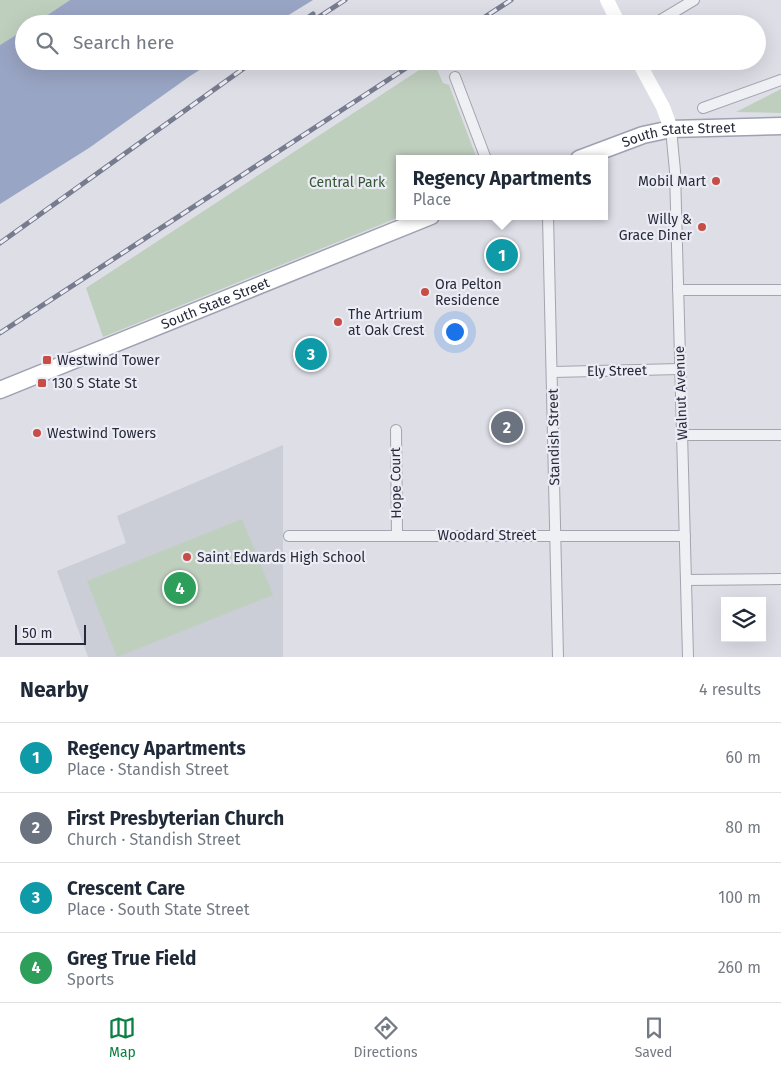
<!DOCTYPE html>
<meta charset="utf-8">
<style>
:root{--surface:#fff;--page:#f2f2f3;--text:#1f2937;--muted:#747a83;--line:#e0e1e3;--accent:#0b8043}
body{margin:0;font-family:"Fira Sans",sans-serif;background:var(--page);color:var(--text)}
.controls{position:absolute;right:15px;bottom:15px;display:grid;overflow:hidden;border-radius:0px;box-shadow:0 5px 20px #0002}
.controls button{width:45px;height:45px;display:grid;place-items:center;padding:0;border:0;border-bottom:1px solid var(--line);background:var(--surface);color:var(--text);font:25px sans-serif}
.scale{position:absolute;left:15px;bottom:12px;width:71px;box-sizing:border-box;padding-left:5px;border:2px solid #272a3b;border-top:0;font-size:14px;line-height:18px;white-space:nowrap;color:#272a3b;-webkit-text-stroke:4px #ecedf4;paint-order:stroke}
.you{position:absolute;left:454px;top:331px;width:18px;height:18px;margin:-12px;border:4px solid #fff;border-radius:50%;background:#1a73e8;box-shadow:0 0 0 8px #1a73e833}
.badge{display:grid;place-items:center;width:32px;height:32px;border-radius:50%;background:var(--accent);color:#fff;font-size:16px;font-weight:700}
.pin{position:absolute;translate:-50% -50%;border:2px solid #fff;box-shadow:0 1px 5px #0006}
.popup{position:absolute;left:396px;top:155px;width:212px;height:65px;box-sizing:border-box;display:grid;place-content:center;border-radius:0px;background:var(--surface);filter:drop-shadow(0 1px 4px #0005);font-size:16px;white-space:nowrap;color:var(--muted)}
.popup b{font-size:19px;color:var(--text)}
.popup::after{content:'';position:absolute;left:50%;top:100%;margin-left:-10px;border:10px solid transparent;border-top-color:var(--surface)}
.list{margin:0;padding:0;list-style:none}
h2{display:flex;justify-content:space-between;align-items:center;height:65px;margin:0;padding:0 20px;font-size:21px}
h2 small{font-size:16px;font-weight:400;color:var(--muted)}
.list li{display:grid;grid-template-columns:32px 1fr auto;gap:15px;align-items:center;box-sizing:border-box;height:70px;padding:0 20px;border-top:1px solid var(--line)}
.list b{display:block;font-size:19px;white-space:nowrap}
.list p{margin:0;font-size:16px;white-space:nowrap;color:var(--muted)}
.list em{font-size:16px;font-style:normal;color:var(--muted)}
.icon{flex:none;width:28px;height:28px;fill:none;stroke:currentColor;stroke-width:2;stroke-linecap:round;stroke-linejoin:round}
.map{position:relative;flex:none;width:781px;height:657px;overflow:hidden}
.search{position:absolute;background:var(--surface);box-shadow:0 5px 20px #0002;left:15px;right:15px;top:15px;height:55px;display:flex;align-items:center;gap:12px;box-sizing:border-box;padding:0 18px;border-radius:28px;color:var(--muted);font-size:19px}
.sheet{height:345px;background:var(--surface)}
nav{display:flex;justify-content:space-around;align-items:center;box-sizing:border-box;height:70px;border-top:1px solid var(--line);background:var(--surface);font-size:14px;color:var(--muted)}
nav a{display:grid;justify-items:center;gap:2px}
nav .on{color:var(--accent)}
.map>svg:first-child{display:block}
.built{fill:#cbcdd7}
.green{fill:#bfcfbe}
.water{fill:#99a5c4}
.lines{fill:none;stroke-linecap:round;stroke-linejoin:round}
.street-casing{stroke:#a3a4af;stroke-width:12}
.primary-casing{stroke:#9da1b1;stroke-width:19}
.street{stroke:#eff0f4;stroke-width:10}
.secondary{stroke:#fff;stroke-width:14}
.primary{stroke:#fff;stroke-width:16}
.rail-casing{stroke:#777b8e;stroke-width:5}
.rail{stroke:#ecedf4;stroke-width:3;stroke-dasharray:9;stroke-linecap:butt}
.poi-dot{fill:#c64e47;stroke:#ecedf4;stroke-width:2}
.labels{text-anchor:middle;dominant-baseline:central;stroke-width:4.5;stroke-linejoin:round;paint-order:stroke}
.street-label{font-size:14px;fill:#272a3b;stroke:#ecedf4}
.poi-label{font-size:14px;fill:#272a3b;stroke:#ecedf4;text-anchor:start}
.park-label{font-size:14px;fill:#355636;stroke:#ecedf4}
</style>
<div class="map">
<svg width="781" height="657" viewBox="0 0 781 657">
<rect width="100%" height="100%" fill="#dddee6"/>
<polygon class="built" points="283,445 283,657 88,657 57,571 126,543 117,516"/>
<g class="green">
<polygon points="0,0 70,0 34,24 24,24 24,30 0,45"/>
<polygon points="433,61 443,83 449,85 477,159 400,159 400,216 402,216 103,337 86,288"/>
<polygon points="781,89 781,113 736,112"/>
<polygon points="242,519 273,595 117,657 87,581"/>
</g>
<g class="water">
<polygon points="70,0 313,0 274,24 34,24"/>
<polygon points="24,30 24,61 214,61 190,76 89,148 0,204 0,45"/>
</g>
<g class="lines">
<defs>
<g id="street">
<polyline points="654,24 694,0"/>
<polyline points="455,77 486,159"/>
<polyline points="703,108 781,80"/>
<polyline points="671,129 675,171 688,657"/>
<polyline points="548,216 558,657"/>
<polyline points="678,290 781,290"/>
<polyline points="553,372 680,369"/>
<polyline points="396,430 397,535"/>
<polyline points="682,435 781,435"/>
<polyline points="289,536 685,536"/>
<polyline points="686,580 781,579"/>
</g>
<g id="primary">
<path id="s1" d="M 579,159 L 643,135 L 671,129 L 781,126"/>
<path id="s2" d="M 0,390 L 431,216"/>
</g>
</defs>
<use href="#street" class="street-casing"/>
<use href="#primary" class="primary-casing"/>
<use href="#street" class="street"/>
<g class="secondary">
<polyline points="607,0 619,24"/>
<polyline points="638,61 663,107 671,129"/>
</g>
<use href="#primary" class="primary"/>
<defs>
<g id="rail">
<polyline points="298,24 313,14"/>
<polyline points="308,24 345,0"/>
<polyline points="474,24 511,0"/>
<polyline points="0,243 254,61"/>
<polyline points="0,333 417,61"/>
</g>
</defs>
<use href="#rail" class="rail-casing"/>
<use href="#rail" class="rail"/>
</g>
<g class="poi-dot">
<circle cx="716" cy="181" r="5"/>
<circle cx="702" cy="227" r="5"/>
<circle cx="425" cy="292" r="5"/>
<circle cx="338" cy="322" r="5"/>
<rect x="42" y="355" width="10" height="10" rx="2.5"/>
<rect x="37" y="378" width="10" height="10" rx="2.5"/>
<circle cx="37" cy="433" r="5"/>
<circle cx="187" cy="557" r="5"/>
</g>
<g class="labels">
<g class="street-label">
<text stroke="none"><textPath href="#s1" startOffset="104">South State Street</textPath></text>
<text stroke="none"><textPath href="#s2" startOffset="232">South State Street</textPath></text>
<text transform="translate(617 371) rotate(-1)">Ely Street</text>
<text transform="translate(681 393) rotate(-92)">Walnut Avenue</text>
<text transform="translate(554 437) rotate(-91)">Standish Street</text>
<text transform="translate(396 483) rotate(-91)">Hope Court</text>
<text x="487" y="535">Woodard Street</text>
</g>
<g class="poi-label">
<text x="706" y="181" text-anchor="end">Mobil Mart</text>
<text x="692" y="219" text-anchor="end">Willy &amp;<tspan x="692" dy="16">Grace Diner</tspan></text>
<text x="435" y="284">Ora Pelton<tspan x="435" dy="16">Residence</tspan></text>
<text x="348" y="314">The Artrium<tspan x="348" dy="16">at Oak Crest</tspan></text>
<text x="57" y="360">Westwind Tower</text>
<text x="52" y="383">130 S State St</text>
<text x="47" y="433">Westwind Towers</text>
<text x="197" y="557">Saint Edwards High School</text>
</g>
<g class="park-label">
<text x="347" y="182">Central Park</text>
</g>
</g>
</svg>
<div class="controls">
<button><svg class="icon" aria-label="layers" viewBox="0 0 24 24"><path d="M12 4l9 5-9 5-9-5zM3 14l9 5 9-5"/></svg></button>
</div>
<div class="scale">50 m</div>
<div class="you"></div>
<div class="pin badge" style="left:502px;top:255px;background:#0f9aa8">1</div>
<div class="popup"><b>Regency Apartments</b>Place</div>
<div class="pin badge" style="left:507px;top:427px;background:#6b7280">2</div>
<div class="pin badge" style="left:311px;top:354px;background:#0f9aa8">3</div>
<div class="pin badge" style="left:180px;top:588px;background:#2e9e5b">4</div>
<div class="search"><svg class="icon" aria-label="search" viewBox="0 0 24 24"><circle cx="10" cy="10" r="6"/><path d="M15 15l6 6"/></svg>Search here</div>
</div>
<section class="sheet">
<h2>Nearby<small>4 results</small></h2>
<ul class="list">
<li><span class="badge" style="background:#0f9aa8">1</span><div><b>Regency Apartments</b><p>Place · Standish Street</p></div><em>60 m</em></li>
<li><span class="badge" style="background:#6b7280">2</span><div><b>First Presbyterian Church</b><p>Church · Standish Street</p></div><em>80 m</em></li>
<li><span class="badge" style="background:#0f9aa8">3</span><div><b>Crescent Care</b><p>Place · South State Street</p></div><em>100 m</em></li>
<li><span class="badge" style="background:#2e9e5b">4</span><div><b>Greg True Field</b><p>Sports</p></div><em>260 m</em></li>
</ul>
</section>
<nav>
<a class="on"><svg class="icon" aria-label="map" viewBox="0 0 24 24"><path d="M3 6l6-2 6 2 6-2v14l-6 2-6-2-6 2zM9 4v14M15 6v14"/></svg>Map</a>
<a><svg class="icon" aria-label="directions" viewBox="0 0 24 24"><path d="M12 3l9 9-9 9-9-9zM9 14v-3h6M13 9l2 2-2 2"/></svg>Directions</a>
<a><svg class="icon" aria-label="saved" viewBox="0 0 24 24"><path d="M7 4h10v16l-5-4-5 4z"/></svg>Saved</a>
</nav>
